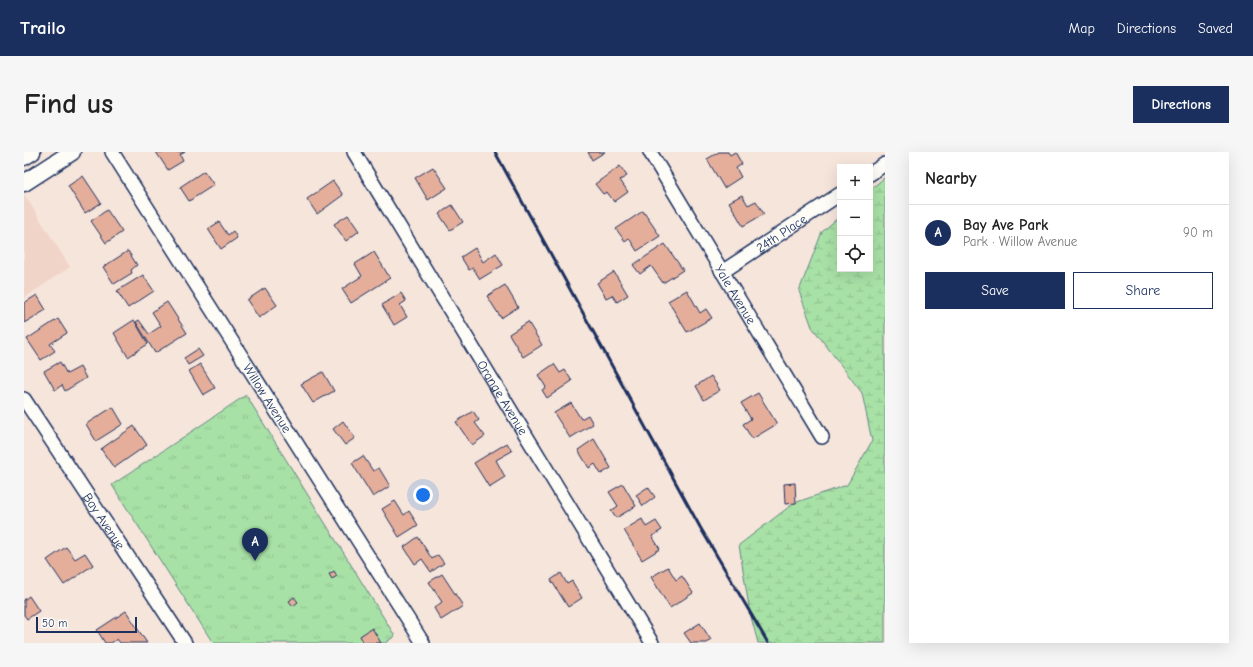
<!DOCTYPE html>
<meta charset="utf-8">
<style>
:root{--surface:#fff;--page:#f6f6f6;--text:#222;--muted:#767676;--line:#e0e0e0;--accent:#1b2f5e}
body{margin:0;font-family:"Comic Neue",sans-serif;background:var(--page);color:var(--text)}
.controls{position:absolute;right:12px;top:12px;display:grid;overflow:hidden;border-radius:0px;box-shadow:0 4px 16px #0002}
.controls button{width:36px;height:36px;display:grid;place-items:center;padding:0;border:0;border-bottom:1px solid var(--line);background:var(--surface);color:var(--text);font:20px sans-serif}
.scale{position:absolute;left:12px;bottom:10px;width:101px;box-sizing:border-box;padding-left:4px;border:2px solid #1b2f5e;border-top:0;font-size:11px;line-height:14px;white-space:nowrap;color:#1b2f5e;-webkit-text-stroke:3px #fdfcf7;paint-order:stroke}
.you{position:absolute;left:399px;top:343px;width:14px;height:14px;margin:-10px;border:3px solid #fff;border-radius:50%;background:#1a73e8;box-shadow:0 0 0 6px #1a73e833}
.badge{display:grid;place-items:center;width:26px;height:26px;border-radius:50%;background:var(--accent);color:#fff;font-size:13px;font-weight:700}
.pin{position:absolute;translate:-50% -33px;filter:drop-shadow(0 1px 2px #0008)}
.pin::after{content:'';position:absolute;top:21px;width:14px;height:12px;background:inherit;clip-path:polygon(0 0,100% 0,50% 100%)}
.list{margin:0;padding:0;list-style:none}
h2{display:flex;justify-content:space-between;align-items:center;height:52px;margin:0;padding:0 16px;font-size:17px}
h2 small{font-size:13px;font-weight:400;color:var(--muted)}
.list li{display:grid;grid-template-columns:26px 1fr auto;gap:12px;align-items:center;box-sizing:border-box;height:56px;padding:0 16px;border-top:1px solid var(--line)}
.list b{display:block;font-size:15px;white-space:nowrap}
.list p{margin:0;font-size:13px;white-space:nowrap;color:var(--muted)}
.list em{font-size:13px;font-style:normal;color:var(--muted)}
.actions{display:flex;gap:8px;padding:12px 16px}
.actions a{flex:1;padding:9px 0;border:1px solid var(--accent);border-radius:0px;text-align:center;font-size:14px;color:var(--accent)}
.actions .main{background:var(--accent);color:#fff}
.icon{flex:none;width:22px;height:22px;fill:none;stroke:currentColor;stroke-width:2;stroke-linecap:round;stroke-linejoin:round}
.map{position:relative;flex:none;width:861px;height:491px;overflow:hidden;border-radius:0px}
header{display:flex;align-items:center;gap:24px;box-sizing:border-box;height:56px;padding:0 20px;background:var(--accent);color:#fff}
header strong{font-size:19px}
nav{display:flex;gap:22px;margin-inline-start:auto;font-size:14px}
.intro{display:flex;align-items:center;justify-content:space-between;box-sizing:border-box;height:96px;padding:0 24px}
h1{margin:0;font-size:28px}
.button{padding:10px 18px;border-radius:0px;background:var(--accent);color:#fff;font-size:14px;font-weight:700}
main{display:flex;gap:24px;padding:0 24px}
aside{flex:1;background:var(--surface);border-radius:0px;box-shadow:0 4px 16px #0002}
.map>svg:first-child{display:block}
.built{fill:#f1d4c8}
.wetland{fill:url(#wetland-marsh);stroke:#628882}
.park{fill:url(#park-tufts);stroke:#628882}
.building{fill:#e5ae9b;stroke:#1b2f5e}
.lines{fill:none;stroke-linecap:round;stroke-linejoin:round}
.minor-casing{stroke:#1b2f5e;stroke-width:16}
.major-casing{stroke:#1b2f5e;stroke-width:19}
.minor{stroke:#fdfcf7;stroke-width:13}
.major{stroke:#fdfcf7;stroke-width:16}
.rail{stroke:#1b2f5e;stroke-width:3}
.labels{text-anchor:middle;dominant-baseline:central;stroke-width:3;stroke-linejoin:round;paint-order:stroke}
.street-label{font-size:13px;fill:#1b2f5e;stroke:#fdfcf7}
</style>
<header>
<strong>Trailo</strong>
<nav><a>Map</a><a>Directions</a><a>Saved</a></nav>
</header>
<div class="intro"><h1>Find us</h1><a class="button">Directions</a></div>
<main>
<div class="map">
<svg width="861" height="491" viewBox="0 0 861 491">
<defs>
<pattern id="wetland-marsh" width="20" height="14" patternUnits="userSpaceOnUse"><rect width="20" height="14" fill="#a8e1a6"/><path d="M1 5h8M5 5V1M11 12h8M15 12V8" fill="none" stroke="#90c191"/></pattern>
<pattern id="park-tufts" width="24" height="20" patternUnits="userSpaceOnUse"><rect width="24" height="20" fill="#a8e1a6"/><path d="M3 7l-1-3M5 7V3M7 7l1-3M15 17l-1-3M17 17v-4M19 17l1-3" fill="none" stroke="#90c191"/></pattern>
</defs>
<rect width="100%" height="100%" fill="#f6e5db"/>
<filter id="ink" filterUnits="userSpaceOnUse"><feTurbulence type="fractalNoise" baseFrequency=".025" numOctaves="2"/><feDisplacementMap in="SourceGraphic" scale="8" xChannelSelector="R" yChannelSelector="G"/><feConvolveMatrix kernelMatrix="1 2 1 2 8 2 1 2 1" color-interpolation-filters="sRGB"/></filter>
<g filter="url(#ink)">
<polygon class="built" points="0,42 46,115 0,146"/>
<polygon class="wetland" points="861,25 861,491 734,491 726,461 715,393 770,351 823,333 848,289 838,241 788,175 775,139 798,80 816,64 816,117 846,117 846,38"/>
<polygon class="park" points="222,243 371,484 361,491 189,491 88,333"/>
<g class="building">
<polygon points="132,0 161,0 156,3 159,9 144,18"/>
<polygon points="564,0 581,0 568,8"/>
<polygon points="695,0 704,0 706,3 711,0 718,12 712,16 717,25 700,36 683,7"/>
<polygon points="596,14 603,24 596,28 604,40 590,50 583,40 579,42 571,32"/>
<polygon points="409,15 423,36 404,48 391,26"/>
<polygon points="180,19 190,33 165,49 156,35"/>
<polygon points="59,24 77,51 61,61 44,34"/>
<polygon points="309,29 319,43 293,62 283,47"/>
<polygon points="718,43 724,53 732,49 740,62 719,74 705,50"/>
<polygon points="428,53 439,70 426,78 415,62"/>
<polygon points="83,58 98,80 82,91 67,69"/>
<polygon points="619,59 636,84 613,99 605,86 601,89 592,77"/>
<polygon points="324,63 335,79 322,89 310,72"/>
<polygon points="195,70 204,83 209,79 213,86 197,97 184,77"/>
<polygon points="641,92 659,118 639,131 627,114 616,122 609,113"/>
<polygon points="451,96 459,110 472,101 479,113 456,127 449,116 445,118 437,105"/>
<polygon points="104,99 113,113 107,118 108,121 90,132 79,115"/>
<polygon points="350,100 366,126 327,151 318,137 338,124 331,112"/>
<polygon points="590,120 604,143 593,150 588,143 582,146 573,131"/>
<polygon points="119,123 130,139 104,156 93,139"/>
<polygon points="481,133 494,155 477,166 463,144"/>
<polygon points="241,136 253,153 235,166 223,148"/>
<polygon points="663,138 676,161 682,157 688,166 663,180 644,149"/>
<polygon points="377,141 382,149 376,153 383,165 370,173 358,153"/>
<polygon points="13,143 22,158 0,171 0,151"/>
<polygon points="143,150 163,181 131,201 112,170 115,168 125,182 137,174 128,160"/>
<polygon points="34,167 43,181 26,192 31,199 17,208 3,187"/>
<polygon points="110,168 124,192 104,205 90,181"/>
<polygon points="504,170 518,193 499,205 485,182"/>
<polygon points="174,197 179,204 164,213 160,206"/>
<polygon points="36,210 43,222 56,215 62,226 41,239 38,233 31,238 20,219"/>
<polygon points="176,212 191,236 179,243 165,219"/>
<polygon points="530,212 536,221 541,218 548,229 523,246 518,238 522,235 514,223"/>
<polygon points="299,220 310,239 289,251 277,232"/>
<polygon points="687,224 696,238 680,248 672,234"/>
<polygon points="734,241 753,272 728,287 719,272 727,267 717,251"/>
<polygon points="547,251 557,267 564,263 569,272 546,286 530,261"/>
<polygon points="89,255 99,272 72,289 62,272"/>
<polygon points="449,259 455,268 451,271 461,284 448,293 432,270"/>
<polygon points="319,269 331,286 321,293 309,277"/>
<polygon points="110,274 123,293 90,316 77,297"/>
<polygon points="570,287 587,316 577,322 571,312 565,316 554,298"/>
<polygon points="483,291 488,299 472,308 481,325 465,335 450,311"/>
<polygon points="339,304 349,319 355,316 366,334 349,345 328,311"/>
<polygon points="771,331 772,351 761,352 760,332"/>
<polygon points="599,332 612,354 592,366 587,359 594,354 585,340"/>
<polygon points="624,335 631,345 619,354 612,343"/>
<polygon points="371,349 380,363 385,359 394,373 375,385 358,357"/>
<polygon points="618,367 622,375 632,369 638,378 628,384 636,397 618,408 600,378"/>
<polygon points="394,385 408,407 414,403 420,411 407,420 398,407 391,412 380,395"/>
<polygon points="42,395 51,407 61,401 69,413 40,433 23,408"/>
<polygon points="644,415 652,428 658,424 669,441 646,456 627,425"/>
<polygon points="310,419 313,424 308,427 305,422"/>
<polygon points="537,421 543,432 548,429 558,446 544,455 527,428"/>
<polygon points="418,422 439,454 417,468 410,456 418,450 405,430"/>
<polygon points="5,444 15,459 3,467 0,463 0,448"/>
<polygon points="270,445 274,450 269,454 265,449"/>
<polygon points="102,459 123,491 96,491 93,487 87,491 81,491 73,478"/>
<polygon points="676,471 687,488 682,491 667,491 660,481"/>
<polygon points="348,476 357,491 340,491 336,484"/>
</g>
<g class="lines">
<defs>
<g id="minor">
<path id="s1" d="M 88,0 L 399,491"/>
<path id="s2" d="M 330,0 L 628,491"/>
<path id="s3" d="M 626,0 L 798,285"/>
<polyline points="846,22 861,12"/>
<path id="s4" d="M 698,120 L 816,42"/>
<path id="s5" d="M 0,247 L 161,491"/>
</g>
<g id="major">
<polyline points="0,5 8,0"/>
<polyline points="0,31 48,0"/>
</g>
</defs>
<use href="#minor" class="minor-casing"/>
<use href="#major" class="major-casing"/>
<use href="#minor" class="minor"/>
<use href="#major" class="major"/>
<polyline class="rail" points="471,0 676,375 744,491"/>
</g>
</g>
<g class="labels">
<g class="street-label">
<text stroke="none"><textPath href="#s4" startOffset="71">24th Place</textPath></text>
<text stroke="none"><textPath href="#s3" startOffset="166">Yale Avenue</textPath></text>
<text stroke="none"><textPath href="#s1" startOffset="291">Willow Avenue</textPath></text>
<text stroke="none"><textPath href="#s2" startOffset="287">Orange Avenue</textPath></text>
<text stroke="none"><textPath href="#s5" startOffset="146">Bay Avenue</textPath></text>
</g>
</g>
</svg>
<div class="controls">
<button>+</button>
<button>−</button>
<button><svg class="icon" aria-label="locate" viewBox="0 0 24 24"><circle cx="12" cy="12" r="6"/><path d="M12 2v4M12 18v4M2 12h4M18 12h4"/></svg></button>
</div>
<div class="scale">50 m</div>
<div class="you"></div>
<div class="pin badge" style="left:231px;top:409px">A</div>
</div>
<aside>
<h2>Nearby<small></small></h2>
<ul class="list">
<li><span class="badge">A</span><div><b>Bay Ave Park</b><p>Park · Willow Avenue</p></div><em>90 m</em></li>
</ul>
<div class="actions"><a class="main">Save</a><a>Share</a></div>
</aside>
</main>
